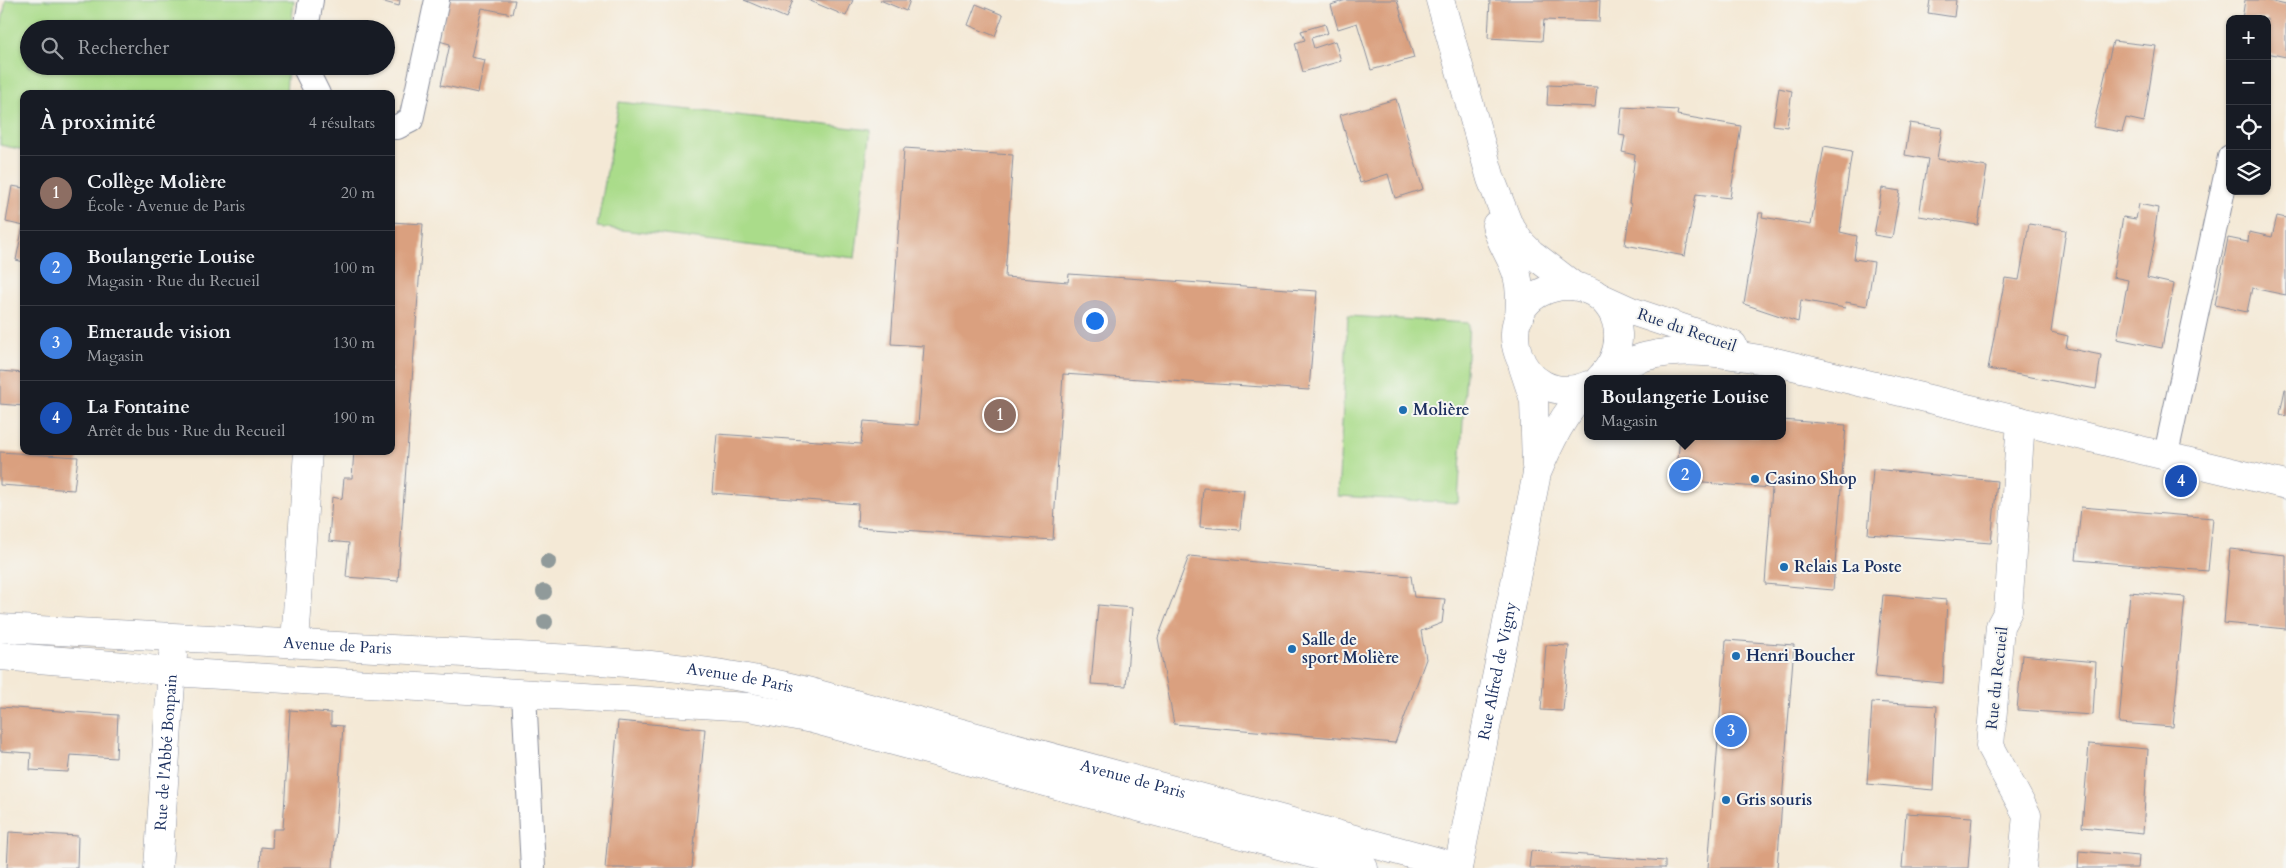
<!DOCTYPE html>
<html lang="fr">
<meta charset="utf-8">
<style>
:root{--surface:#171b24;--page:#20242c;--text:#f1f3f6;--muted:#9ea1a6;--line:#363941;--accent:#1a73e8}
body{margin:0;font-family:Cardo,serif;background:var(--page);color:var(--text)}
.controls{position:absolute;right:15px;top:15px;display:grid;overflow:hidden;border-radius:10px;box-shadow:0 1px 4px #0004}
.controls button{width:45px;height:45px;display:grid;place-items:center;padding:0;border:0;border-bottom:1px solid var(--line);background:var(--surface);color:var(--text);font:25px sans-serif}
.you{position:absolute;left:1094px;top:320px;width:18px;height:18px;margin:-12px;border:4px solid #fff;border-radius:50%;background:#1a73e8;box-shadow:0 0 0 8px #1a73e833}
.badge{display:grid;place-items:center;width:32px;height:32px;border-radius:50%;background:var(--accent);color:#fff;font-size:16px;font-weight:700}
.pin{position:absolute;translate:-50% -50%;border:2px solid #fff;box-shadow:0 1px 5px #0006}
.popup{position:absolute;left:1584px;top:375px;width:202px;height:65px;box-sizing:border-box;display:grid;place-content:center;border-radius:10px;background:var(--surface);filter:drop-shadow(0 1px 4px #0005);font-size:16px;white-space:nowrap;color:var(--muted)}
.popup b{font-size:19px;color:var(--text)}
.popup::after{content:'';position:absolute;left:50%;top:100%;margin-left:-10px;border:10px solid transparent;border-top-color:var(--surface)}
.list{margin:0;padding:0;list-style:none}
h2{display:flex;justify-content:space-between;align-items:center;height:65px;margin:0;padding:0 20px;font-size:21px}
h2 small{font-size:16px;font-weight:400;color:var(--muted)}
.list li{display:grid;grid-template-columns:32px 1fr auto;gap:15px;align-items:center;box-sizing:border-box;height:75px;padding:0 20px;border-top:1px solid var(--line)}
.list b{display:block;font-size:19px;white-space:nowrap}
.list p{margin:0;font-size:16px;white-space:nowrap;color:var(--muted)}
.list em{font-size:16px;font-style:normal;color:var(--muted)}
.icon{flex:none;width:28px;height:28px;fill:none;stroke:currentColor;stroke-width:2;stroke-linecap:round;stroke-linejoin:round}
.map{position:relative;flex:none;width:2286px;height:868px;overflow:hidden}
.search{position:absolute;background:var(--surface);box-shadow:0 1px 4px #0004;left:20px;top:20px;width:375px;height:55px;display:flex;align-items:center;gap:12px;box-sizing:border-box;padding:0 18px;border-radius:28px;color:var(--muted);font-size:19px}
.panel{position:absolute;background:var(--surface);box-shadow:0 1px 4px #0004;left:20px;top:90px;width:375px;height:365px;border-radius:10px}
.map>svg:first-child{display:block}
.green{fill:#aadc8a;stroke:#628674}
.building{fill:#daa07f}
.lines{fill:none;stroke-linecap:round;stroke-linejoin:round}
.service-casing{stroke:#888c9a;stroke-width:26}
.minor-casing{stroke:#888c9a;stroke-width:29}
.tertiary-casing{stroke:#888c9a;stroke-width:29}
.service{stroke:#fff;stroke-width:24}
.minor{stroke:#fff;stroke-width:28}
.tertiary{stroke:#fff;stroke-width:28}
.tree{fill:#909a9a}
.poi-dot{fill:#1f6fb2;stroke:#f6f6f2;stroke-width:2}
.labels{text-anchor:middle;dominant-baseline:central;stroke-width:4;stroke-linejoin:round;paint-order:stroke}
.street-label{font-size:16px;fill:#1b2f5e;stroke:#f6f6f2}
.poi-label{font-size:16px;font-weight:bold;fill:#1b2f5e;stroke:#f6f6f2;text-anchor:start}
</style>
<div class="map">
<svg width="2286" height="868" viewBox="0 0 2286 868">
<rect width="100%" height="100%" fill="#f6f6f2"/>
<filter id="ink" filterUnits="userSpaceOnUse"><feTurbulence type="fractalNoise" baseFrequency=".02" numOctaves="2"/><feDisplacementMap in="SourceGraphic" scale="10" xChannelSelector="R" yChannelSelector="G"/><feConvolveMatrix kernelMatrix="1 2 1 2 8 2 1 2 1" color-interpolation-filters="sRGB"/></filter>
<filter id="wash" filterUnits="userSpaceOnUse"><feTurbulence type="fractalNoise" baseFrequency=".0096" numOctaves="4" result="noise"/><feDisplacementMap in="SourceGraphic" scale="20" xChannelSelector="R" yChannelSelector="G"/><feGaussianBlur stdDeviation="1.12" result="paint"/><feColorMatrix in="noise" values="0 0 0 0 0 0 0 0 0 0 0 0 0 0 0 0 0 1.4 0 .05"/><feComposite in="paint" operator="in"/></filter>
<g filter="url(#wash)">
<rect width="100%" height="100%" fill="#f4e9d6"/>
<g class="green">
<polygon points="6,0 294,0 291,29 29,29 29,66 288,66 286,94 24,94 24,150 0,145 0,32"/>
<polygon points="619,102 871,130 855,258 597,227"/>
<polygon points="1348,316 1469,323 1458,503 1338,496"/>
</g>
<g id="blocks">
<g class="building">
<polygon points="377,0 400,0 399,6"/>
<polygon points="449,0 515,0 512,14 482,8 471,57 485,60 478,93 441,85 450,44 439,41"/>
<polygon points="744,0 793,0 786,18"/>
<polygon points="808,0 853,0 846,16"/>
<polygon points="880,0 910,0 906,11"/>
<polygon points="1346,0 1397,0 1414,58 1371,70 1357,23 1338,29 1331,5"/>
<polygon points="1490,0 1600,0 1599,22 1544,20 1542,41 1488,38"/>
<polygon points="1930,0 1956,0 1954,17 1928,13"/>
<polygon points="2245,0 2265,0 2286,5 2286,57 2267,53 2267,19 2242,19"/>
<polygon points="976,4 1003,15 995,36 968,25"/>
<polygon points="1325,24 1328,33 1311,38 1314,48 1335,41 1341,61 1303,72 1295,43 1305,40 1301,31"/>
<polygon points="2113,41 2156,46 2144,122 2126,118 2122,132 2093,127"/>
<polygon points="1548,85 1597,87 1595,107 1547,105"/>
<polygon points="1779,88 1792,91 1787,127 1773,125"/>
<polygon points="1396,99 1423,189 1395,198 1388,174 1360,183 1340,115"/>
<polygon points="1622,107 1678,110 1677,115 1741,126 1730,198 1696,194 1685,256 1625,245 1631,204 1629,203 1635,155 1622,152 1625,136 1619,135"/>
<polygon points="1910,123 1942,128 1937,159 1987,167 1978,225 1919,216 1928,159 1905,155"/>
<polygon points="1824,146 1852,151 1840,232 1857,236 1854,259 1874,262 1867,306 1846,302 1845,308 1801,300 1798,322 1744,304 1759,213 1763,213 1762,217 1811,225"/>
<polygon points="904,148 1013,155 1005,277 1068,282 1069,274 1317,291 1309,390 1063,374 1053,540 857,527 858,504 712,493 717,434 861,444 864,421 918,425 924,346 891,344"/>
<polygon points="12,186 24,188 24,226 6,222"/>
<polygon points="1882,188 1900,191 1892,238 1874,235"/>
<polygon points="2139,204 2158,208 2154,236 2155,238 2147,278 2174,284 2162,348 2117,339 2128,280 2113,277 2123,217 2136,219"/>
<polygon points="2277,216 2286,218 2286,295 2252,288 2247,312 2215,305 2228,238 2248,242 2249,232 2272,237"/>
<polygon points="391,222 423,224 398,581 346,577 349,543 329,541 332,497 342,499 344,478 352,478 354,451 391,451"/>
<polygon points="2029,224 2066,230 2051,332 2068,336 2066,348 2101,355 2096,389 1988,369 2005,278 2019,280"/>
<polygon points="23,226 24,226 24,262 16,260"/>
<polygon points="0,371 24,373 24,406 0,404"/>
<polygon points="2285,389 2286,389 2286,416 2280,414"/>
<polygon points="1782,420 1846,425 1833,590 1765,584 1772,488 1676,481 1680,436 1782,436"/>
<polygon points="0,452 78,457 74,490 0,485"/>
<polygon points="1873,469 1997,481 1991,543 1868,534"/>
<polygon points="1203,488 1244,490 1240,530 1200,527"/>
<polygon points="2081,507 2213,518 2208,571 2076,560"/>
<polygon points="2230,549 2286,555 2286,629 2224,623"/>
<polygon points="1189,556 1411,576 1414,597 1445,599 1442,623 1421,631 1426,659 1395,743 1174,724 1158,638"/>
<polygon points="2130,592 2185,597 2173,727 2119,723"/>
<polygon points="1883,595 1947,600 1943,683 1875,677"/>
<polygon points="1098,605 1132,608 1126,686 1091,684"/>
<polygon points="1726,640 1794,645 1777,868 1708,868"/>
<polygon points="1546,645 1569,646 1563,711 1541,710"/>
<polygon points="2022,655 2096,662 2093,715 2017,710"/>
<polygon points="1872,702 1937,706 1933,790 1867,784"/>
<polygon points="0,707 118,715 116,758 70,755 68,772 30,770 31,753 0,751"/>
<polygon points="290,710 331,713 331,725 343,726 333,868 260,868 261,847 272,848 273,829 283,829"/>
<polygon points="618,721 705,729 692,868 605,868"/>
<polygon points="2089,744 2148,749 2143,833 2082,827"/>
<polygon points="1906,813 1972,817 1968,868 1902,868"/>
<polygon points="9,832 78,836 77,868 7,868"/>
<polygon points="1531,851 1665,861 1665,868 1529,868"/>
<polygon points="2079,851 2139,856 2138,868 2078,868"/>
</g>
</g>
</g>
<g filter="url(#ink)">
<use href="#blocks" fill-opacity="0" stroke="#888c9a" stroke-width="1"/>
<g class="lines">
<defs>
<g id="service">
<polyline points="306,29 311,0"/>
<polyline points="304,66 318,94"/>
<polyline points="391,127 397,127 411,120 437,0"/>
<polyline points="2166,454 2230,157"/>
<polyline points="524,693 533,868"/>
</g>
<g id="minor">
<polyline points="2021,421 2008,611 2000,626 1990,746 2027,815 2022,868"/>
<path id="s1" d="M 0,628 C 155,636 309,644 464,653 C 579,660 695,662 807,691 L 1458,867"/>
<polyline points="295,643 308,451"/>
<polyline points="0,656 126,666 171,672 749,707 812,719 1364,868"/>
<path id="s2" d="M 158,868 L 173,655"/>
</g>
<g id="tertiary">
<polyline points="1440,0 1491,179 1508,223 1520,242 1531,253 1574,286"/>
<path d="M 1496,225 C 1500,243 1512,257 1517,275 C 1521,290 1520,303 1519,318"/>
<polyline points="1600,297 1631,311 1733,345"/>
<polyline points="1523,367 1534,400 1536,466"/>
<path d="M 1605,373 C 1619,367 1633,359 1648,356 C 1690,346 1735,355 1776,362 L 2286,485"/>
<path d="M 1588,385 C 1519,414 1483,306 1553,288 C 1568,284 1581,286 1594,293 C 1625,313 1625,353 1600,378"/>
<path id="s3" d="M 1458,868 L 1537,473 C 1551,439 1563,415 1588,388"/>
</g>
</defs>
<use href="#service" class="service-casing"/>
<use href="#minor" class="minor-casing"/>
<use href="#tertiary" class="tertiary-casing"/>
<use href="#service" class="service"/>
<use href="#minor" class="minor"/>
<use href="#tertiary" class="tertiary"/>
</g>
<g class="tree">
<circle cx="548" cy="562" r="8"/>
<circle cx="544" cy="592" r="8"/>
<circle cx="545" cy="622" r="8"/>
</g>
</g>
<g class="poi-dot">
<circle cx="1403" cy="410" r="5"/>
<circle cx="1755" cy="479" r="5"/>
<circle cx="1784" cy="567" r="5"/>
<circle cx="1292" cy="649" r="5"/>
<circle cx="1736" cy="656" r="5"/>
<circle cx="1726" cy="800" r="5"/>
</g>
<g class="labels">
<g class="street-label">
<text transform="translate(1687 330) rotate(19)">Rue du Recueil</text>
<text stroke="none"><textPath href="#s1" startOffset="338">Avenue de Paris</textPath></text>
<text stroke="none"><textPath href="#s3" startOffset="201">Rue Alfred de Vigny</textPath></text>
<text stroke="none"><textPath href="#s1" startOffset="742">Avenue de Paris</textPath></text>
<text transform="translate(1997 678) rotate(-84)">Rue du Recueil</text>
<text stroke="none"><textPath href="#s2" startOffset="116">Rue de l'Abbé Bonpain</textPath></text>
<text stroke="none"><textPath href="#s1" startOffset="1148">Avenue de Paris</textPath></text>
</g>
<g class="poi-label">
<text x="1413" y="410">Molière</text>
<text x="1765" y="479">Casino Shop</text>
<text x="1794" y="567">Relais La Poste</text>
<text x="1302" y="640">Salle de<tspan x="1302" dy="18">sport Molière</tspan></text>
<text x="1746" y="656">Henri Boucher</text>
<text x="1736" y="800">Gris souris</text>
</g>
</g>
</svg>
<div class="controls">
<button>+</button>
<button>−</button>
<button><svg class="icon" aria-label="locate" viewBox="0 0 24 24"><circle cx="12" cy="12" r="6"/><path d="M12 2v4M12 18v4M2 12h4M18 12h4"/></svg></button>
<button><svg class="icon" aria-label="layers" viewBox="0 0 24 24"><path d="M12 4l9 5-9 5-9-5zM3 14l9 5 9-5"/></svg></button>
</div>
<div class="you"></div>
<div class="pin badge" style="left:1000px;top:415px;background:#8d6e63">1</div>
<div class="pin badge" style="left:1685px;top:475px;background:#3f7fe0">2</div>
<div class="popup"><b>Boulangerie Louise</b>Magasin</div>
<div class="pin badge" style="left:1731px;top:731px;background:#3f7fe0">3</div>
<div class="pin badge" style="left:2181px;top:481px;background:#1a4fb4">4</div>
<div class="search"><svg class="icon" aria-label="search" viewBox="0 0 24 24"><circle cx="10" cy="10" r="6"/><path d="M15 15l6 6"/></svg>Rechercher</div>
<section class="panel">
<h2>À proximité<small>4 résultats</small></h2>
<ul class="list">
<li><span class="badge" style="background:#8d6e63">1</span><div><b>Collège Molière</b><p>École · Avenue de Paris</p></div><em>20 m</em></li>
<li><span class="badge" style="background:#3f7fe0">2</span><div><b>Boulangerie Louise</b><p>Magasin · Rue du Recueil</p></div><em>100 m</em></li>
<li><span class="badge" style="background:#3f7fe0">3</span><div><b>Emeraude vision</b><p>Magasin</p></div><em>130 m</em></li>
<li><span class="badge" style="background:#1a4fb4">4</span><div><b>La Fontaine</b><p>Arrêt de bus · Rue du Recueil</p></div><em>190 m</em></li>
</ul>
</section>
</div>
